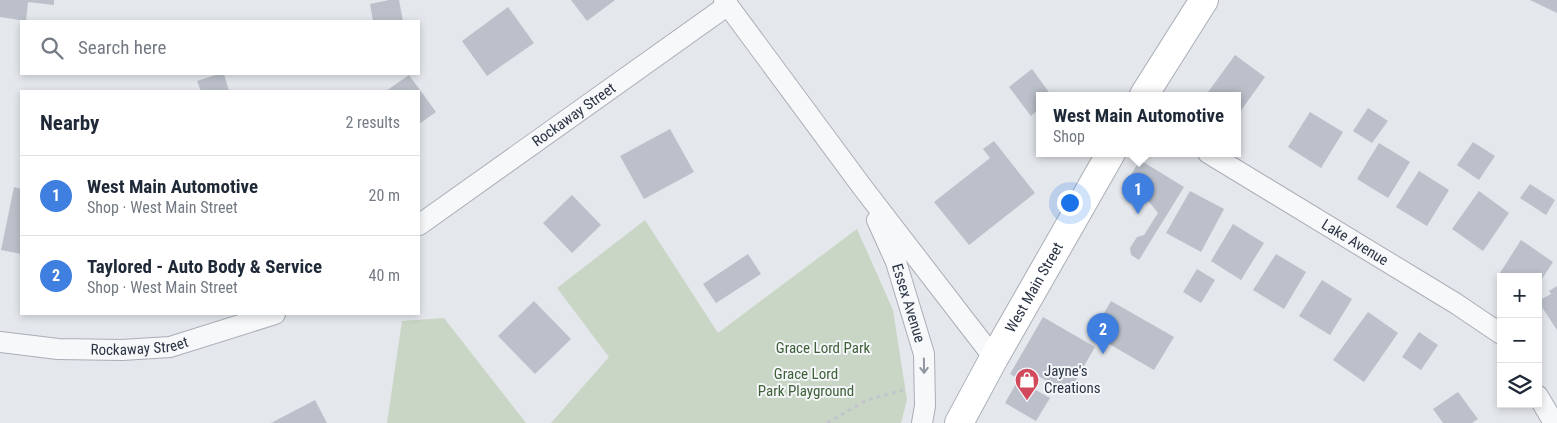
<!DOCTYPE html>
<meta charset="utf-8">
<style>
:root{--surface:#fff;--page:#f2f2f3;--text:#1f2937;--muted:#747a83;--line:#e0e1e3;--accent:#2563eb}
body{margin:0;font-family:"Roboto Condensed",sans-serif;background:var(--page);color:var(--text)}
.controls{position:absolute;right:15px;bottom:15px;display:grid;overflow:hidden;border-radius:0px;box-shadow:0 2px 8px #0003}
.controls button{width:45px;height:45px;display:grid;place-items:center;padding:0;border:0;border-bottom:1px solid var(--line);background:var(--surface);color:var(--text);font:25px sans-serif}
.you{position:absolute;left:1069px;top:202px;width:18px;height:18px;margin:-12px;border:4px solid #fff;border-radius:50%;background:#1a73e8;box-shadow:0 0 0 8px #1a73e833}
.badge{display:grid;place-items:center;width:32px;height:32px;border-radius:50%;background:var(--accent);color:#fff;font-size:16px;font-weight:700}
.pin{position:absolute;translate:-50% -41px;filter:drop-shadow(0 1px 2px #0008)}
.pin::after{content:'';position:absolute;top:26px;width:18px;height:15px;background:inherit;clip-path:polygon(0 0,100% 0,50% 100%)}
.popup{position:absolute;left:1036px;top:92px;width:205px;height:65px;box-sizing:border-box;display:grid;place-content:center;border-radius:0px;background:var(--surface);filter:drop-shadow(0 1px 4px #0005);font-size:16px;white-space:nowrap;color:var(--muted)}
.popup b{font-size:19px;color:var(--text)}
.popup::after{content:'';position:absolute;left:50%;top:100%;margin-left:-10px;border:10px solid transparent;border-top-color:var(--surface)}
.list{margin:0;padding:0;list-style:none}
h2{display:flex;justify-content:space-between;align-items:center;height:65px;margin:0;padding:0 20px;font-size:21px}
h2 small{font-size:16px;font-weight:400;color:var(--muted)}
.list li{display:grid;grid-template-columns:32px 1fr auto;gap:15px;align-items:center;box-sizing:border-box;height:80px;padding:0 20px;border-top:1px solid var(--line)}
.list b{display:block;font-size:19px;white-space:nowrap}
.list p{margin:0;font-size:16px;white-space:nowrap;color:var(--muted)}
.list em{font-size:16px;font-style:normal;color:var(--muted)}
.icon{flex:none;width:28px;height:28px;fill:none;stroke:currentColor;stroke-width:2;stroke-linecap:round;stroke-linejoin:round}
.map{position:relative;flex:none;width:1557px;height:423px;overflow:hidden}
.search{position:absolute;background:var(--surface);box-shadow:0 2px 8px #0003;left:20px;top:20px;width:400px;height:55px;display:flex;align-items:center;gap:12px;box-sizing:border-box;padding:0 18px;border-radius:0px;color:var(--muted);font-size:19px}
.panel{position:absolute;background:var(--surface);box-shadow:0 2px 8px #0003;left:20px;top:90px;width:400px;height:225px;border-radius:0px}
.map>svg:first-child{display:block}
.green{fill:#c9d6c5}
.building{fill:#bbc0ca}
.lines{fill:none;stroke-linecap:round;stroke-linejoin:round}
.street-casing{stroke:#a9aeb7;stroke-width:22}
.secondary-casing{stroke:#a9aeb7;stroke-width:30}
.path{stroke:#c2c5cb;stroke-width:3;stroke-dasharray:4 4;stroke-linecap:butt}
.street{stroke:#f7f8fa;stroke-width:20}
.secondary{stroke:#fff;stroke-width:28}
.oneway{stroke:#9196a0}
.labels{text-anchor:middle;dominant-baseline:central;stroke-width:4;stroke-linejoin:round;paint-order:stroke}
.street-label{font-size:15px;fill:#2b3445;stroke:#f4f6f9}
.park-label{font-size:15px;fill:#3f6138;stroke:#f4f6f9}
.poi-label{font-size:15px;fill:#2b3445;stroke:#f4f6f9;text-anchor:start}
</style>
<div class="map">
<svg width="1557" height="423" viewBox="0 0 1557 423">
<rect width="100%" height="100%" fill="#e4e7ec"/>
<g class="green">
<polygon points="645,220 718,333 857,229 893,310 907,400 901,423 551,423 609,357 557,288"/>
<polygon points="444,318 526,423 387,423 402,321"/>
</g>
<g class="building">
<polygon points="0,0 54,0 54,5 28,2 26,21 0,17"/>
<polygon points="389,0 399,0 403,21 373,21 370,4"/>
<polygon points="571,0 615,0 587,21"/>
<polygon points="1530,0 1557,0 1557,13"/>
<polygon points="508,7 534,43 487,76 462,41"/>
<polygon points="1235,55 1265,77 1237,116 1237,95 1206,95"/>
<polygon points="1032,69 1051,95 1039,95 1039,109 1031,116 1009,87"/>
<polygon points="219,74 224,74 229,91 201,91 197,81"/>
<polygon points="409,75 436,112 419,124 419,91 386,91"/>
<polygon points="1368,108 1388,121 1372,143 1353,131"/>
<polygon points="1310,112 1343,132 1321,168 1288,147"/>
<polygon points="670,129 694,172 644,199 620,156"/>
<polygon points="994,141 1035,193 969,245 934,202 990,158 983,149"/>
<polygon points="1473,142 1495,156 1479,180 1457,165"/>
<polygon points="1379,143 1410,162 1388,198 1357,179"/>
<polygon points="1140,160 1184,187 1139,260 1131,255 1130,248 1137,237 1144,235 1158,213 1142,193 1126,183"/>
<polygon points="1419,171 1449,190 1427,226 1396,207"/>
<polygon points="1530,184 1555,200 1546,215 1520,198"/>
<polygon points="14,187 21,189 21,254 1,250"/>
<polygon points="1190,191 1224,209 1201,252 1166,233"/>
<polygon points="1479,191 1509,213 1483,251 1452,229"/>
<polygon points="572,195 601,225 572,253 543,223"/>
<polygon points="1233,224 1264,243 1241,280 1211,261"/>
<polygon points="1521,240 1553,262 1538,285 1538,277 1501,278 1498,276"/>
<polygon points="748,254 761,274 716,303 703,284"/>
<polygon points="1276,254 1306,272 1284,309 1253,290"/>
<polygon points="1197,269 1215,280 1201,303 1183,292"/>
<polygon points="1322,280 1352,299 1330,335 1299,316"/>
<polygon points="1557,286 1557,330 1538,301 1551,294 1549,291"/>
<polygon points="534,301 571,339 535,374 498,336"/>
<polygon points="1111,301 1174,337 1154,370 1092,334"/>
<polygon points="1368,312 1398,333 1364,382 1333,360"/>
<polygon points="1043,317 1095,347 1068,394 1030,371 1024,382 1010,374"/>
<polygon points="1419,332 1438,345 1421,370 1402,357"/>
<polygon points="1018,380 1050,398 1036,421 1005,403"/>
<polygon points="1458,392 1478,419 1472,423 1443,423 1433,409"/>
<polygon points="315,400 327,423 271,423"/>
</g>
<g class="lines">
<defs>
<g id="street">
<polyline points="724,0 863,188 994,358"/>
<path id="s1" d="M 1208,153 L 1455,303 L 1501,334"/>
<path id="s2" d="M 877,220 L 896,262 L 924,354 L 925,406 L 922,423"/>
<path id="s3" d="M 419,225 L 728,5"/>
<path id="s4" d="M 0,342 L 58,349 L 122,350 L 170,347 L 275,314"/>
<polyline points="1538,396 1554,423"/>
</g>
<g id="secondary">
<polyline points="1144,95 1204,0"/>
<path id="s5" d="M 959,423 L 994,358 L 1111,153"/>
</g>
</defs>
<use href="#street" class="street-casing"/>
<use href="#secondary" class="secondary-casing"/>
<polyline class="path" points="827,423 867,400 903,390"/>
<use href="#street" class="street"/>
<use href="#secondary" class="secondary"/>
</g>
<defs><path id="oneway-shaft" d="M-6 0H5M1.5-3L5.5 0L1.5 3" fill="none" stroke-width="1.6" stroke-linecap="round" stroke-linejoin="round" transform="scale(1.25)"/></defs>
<use class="oneway" href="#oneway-shaft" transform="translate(924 366) rotate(89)"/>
<defs>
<symbol id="shop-pin" viewBox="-11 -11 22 30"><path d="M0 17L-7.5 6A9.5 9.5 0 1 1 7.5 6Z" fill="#d1495b" stroke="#f4f6f9"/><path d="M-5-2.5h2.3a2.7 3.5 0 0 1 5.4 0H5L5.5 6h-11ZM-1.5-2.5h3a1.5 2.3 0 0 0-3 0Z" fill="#fff"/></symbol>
</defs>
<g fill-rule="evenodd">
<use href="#shop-pin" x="1013" y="366" width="28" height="38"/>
</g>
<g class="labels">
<g class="street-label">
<text stroke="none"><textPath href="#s3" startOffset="190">Rockaway Street</textPath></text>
<text stroke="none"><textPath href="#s1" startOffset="172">Lake Avenue</textPath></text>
<text stroke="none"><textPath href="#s5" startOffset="155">West Main Street</textPath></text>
<text stroke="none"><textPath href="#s2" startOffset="89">Essex Avenue</textPath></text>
<text stroke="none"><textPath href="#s4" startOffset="140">Rockaway Street</textPath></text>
</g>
<g class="park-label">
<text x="823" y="348">Grace Lord Park</text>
<text x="806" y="374">Grace Lord<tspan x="806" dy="17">Park Playground</tspan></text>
</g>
<g class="poi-label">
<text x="1044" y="371">Jayne's<tspan x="1044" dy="17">Creations</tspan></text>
</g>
</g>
</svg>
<div class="controls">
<button>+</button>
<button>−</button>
<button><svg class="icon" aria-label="layers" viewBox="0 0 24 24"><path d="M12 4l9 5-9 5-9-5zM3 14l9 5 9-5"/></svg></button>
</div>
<div class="you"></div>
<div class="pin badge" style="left:1138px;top:214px;background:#3f7fe0">1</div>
<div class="popup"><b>West Main Automotive</b>Shop</div>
<div class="pin badge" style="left:1103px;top:354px;background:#3f7fe0">2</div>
<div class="search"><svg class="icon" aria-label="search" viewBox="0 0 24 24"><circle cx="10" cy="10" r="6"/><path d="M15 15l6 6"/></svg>Search here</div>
<section class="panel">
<h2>Nearby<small>2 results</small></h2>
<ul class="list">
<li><span class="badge" style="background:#3f7fe0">1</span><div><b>West Main Automotive</b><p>Shop · West Main Street</p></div><em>20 m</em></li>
<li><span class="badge" style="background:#3f7fe0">2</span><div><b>Taylored - Auto Body &amp; Service</b><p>Shop · West Main Street</p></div><em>40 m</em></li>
</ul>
</section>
</div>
